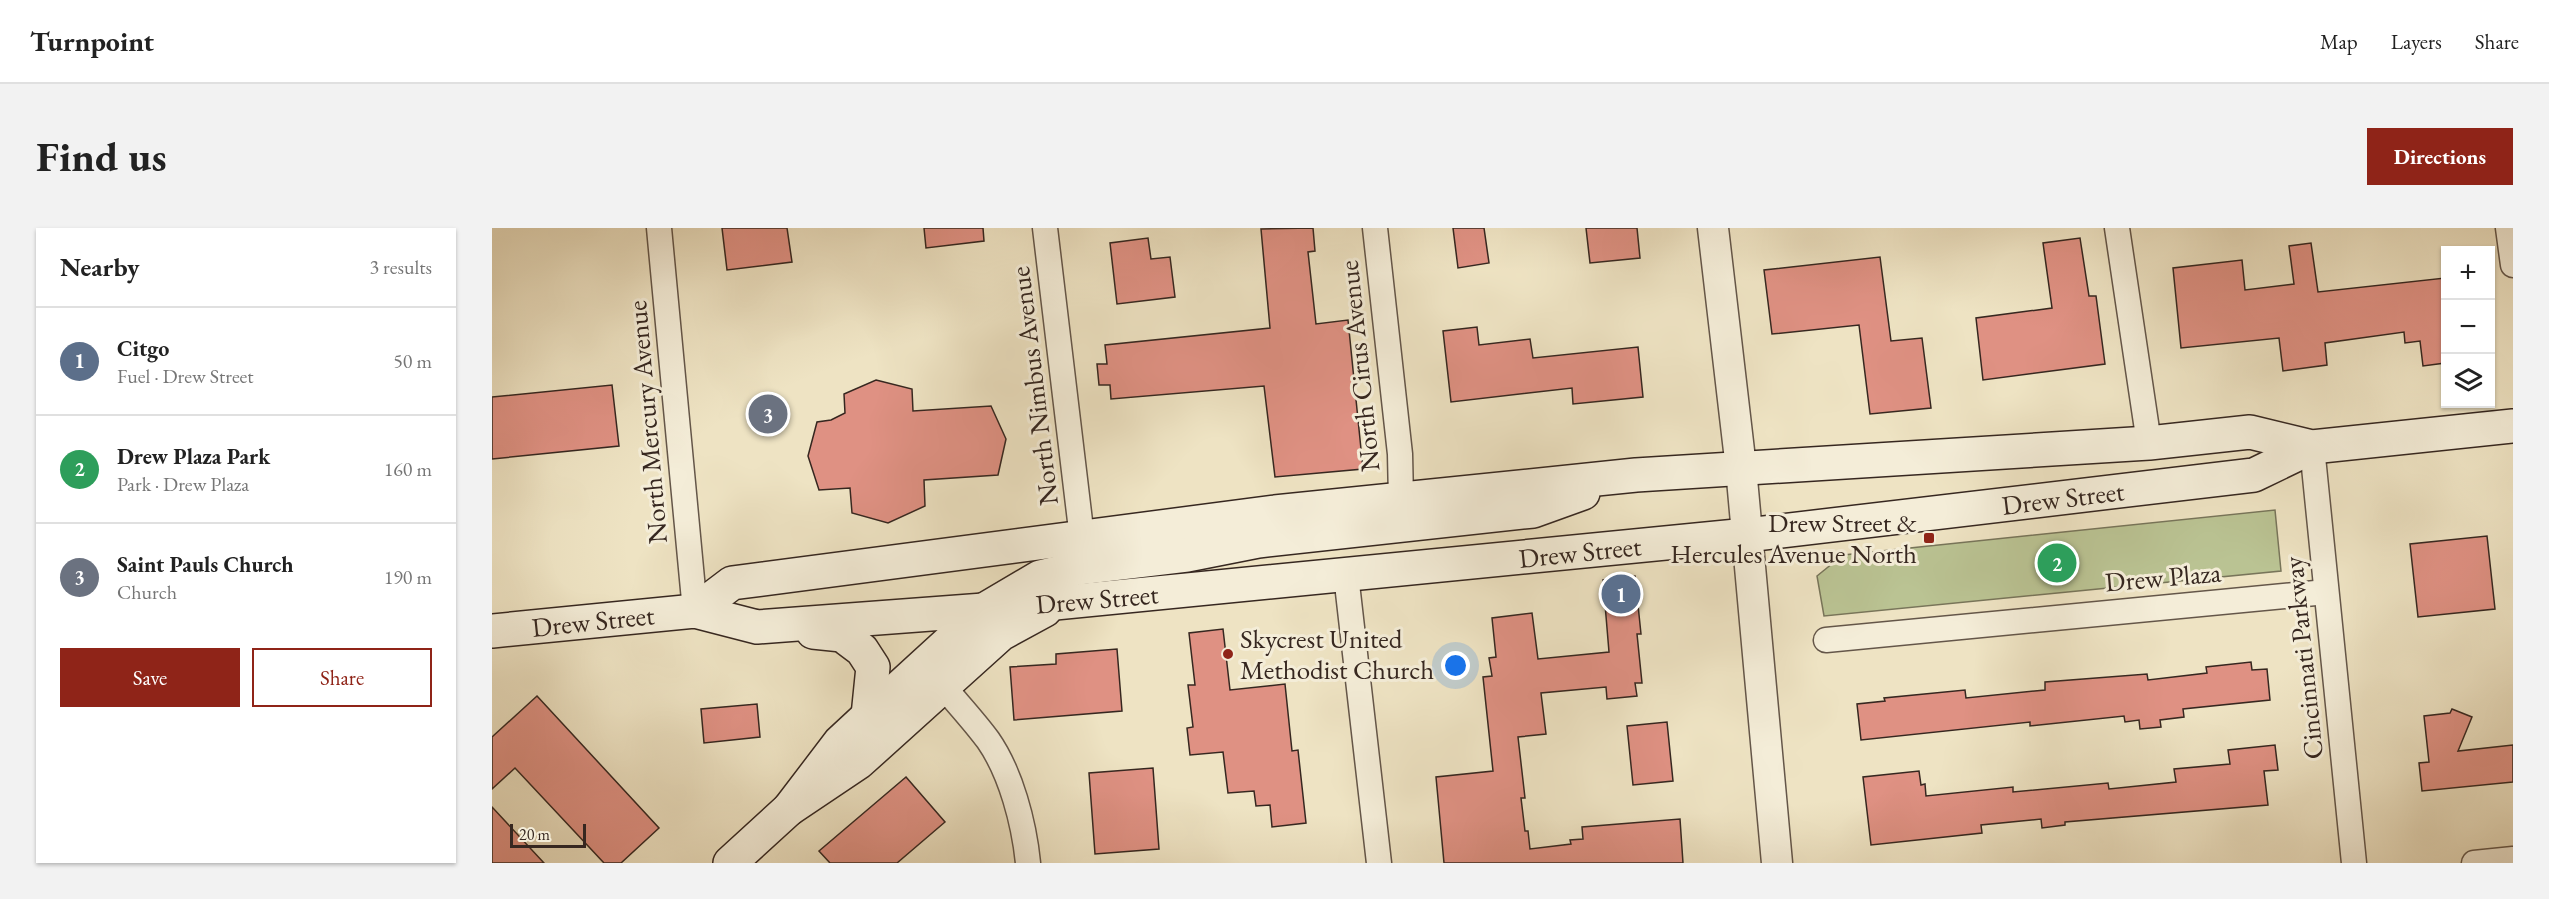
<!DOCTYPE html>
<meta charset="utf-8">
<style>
:root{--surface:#fff;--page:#f2f2f2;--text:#222;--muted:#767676;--line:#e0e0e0;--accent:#8f2418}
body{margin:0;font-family:"EB Garamond",serif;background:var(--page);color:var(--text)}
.controls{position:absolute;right:18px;top:18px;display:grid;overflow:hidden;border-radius:0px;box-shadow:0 2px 4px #0004}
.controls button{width:54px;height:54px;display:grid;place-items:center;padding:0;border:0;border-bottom:2px solid var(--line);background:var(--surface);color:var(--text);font:30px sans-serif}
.scale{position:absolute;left:18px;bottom:15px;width:76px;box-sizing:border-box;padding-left:6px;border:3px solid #362720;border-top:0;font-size:16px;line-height:21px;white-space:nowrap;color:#362720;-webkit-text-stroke:4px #f4edd8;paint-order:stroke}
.you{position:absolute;left:964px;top:438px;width:21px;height:21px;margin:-15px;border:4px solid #fff;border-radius:50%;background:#1a73e8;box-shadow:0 0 0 9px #1a73e833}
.badge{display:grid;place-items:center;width:39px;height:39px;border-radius:50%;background:var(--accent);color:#fff;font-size:20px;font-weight:700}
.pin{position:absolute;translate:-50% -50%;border:3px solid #fff;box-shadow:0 2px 6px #0006}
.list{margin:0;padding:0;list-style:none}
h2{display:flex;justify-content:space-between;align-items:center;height:78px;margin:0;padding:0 24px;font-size:26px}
h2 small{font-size:20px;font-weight:400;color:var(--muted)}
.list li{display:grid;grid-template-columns:39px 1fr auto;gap:18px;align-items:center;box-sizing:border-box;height:108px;padding:0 24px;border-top:2px solid var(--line)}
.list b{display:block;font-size:22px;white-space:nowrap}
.list p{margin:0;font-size:20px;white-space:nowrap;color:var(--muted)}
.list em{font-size:20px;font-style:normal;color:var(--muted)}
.actions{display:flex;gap:12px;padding:18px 24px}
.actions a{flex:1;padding:14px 0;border:2px solid var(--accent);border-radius:0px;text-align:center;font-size:21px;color:var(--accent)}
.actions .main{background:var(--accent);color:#fff}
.icon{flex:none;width:33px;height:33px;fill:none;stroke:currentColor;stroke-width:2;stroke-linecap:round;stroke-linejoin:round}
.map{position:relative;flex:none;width:2021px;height:635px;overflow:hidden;border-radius:0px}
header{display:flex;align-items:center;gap:36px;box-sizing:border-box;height:84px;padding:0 30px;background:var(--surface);border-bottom:2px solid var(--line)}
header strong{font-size:28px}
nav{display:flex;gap:33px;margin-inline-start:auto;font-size:21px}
.intro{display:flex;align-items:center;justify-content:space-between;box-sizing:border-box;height:144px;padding:0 36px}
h1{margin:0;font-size:42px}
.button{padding:15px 27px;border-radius:0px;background:var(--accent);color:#fff;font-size:21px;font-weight:700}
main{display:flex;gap:36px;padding:0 36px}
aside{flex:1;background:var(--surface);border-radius:0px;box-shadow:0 2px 4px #0004}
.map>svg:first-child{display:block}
.green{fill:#bac393;stroke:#78755a;stroke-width:1.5}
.building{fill:#df9183;stroke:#362720;stroke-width:1.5}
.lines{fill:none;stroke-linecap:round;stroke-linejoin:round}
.minor-casing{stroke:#645649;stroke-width:27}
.tertiary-casing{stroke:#645649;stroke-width:33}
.secondary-casing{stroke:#362720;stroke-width:36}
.minor{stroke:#f4edd8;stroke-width:24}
.tertiary{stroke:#f4edd8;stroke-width:30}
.secondary{stroke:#f4edd8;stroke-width:33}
.poi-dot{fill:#8f2418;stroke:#f4edd8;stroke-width:2}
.labels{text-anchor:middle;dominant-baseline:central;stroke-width:6;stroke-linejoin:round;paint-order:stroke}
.street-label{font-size:27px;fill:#362720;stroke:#f4edd8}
.poi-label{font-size:27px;fill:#362720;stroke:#f4edd8;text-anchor:end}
</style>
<header>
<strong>Turnpoint</strong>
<nav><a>Map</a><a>Layers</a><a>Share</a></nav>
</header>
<div class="intro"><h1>Find us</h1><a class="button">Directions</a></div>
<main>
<aside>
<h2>Nearby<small>3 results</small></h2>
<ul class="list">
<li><span class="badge" style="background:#5c6f8a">1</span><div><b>Citgo</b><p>Fuel · Drew Street</p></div><em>50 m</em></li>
<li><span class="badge" style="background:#2e9e5b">2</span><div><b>Drew Plaza Park</b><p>Park · Drew Plaza</p></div><em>160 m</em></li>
<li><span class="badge" style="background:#6b7280">3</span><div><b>Saint Pauls Church</b><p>Church</p></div><em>190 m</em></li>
</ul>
<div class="actions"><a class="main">Save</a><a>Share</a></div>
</aside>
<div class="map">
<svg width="2021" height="635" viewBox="0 0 2021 635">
<rect width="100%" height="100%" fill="#eee3c3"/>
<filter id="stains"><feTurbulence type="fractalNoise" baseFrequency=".00333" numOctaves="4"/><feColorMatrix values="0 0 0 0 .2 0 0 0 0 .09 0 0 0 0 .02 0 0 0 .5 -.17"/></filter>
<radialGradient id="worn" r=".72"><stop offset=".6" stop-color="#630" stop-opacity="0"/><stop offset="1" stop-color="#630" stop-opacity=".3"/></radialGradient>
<polygon class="green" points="1783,282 1789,343 1332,388 1325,348 1351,327"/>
<g class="building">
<polygon points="230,0 295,0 300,34 235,42"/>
<polygon points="432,0 491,0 492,13 434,20"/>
<polygon points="821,0 823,23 816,24 824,96 856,92 871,241 783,249 772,158 619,171 618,157 607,157 605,136 615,136 613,117 778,100 769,1"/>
<polygon points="961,0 992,0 997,35 966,40"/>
<polygon points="1094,0 1145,0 1148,30 1098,35"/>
<polygon points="656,10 659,31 678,29 683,69 625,76 618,15"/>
<polygon points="1588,10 1597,68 1604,68 1613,136 1491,152 1484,90 1560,80 1551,15"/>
<polygon points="1819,15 1826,64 1953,50 1953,135 1931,138 1928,113 1913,115 1912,104 1833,115 1835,137 1791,143 1787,110 1689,120 1681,40 1750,32 1753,62 1802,56 1797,18"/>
<polygon points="1388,29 1399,113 1430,110 1439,180 1378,186 1367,97 1280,106 1272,42"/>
<polygon points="985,99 987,117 1038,111 1041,130 1146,119 1151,169 1081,176 1080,160 959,174 951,103"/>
<polygon points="384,152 420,161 421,183 499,178 514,211 506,247 432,252 433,278 396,295 360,285 358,260 327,262 316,228 325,194 339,192 353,185 352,166"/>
<polygon points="120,157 127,218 0,231 0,169"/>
<polygon points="1995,308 2003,381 1926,389 1918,316"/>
<polygon points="1143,348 1149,406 1145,406 1150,455 1143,455 1145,468 1115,471 1114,459 1049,465 1054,506 1026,509 1033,570 1029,570 1033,603 1036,603 1038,621 1079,616 1078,612 1091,611 1090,599 1188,591 1191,635 952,635 944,549 1001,543 991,449 1000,448 997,430 1004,429 1000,390 1040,385 1046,431 1117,424 1111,352"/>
<polygon points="731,401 738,462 793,456 800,523 806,522 814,595 780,599 778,577 764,578 762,563 736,565 731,524 698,527 695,500 701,499 696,457 703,457 697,405"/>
<polygon points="625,421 630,483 522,492 518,439 564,436 564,426"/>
<polygon points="1759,434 1760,442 1775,441 1778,472 1691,481 1692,489 1668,492 1669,499 1648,501 1647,492 1633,494 1632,488 1538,498 1538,494 1369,512 1365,476 1393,473 1392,470 1473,462 1474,470 1553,462 1553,454 1655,446 1656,452 1715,445 1714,439"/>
<polygon points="45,468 167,600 129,635 112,635 23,540 0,561 0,509"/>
<polygon points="265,476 268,509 212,515 209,481"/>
<polygon points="1960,481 1980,489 1966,523 2021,517 2021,554 1930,563 1927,535 1937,534 1932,488 1958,485"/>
<polygon points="1175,494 1181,553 1141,557 1135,498"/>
<polygon points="1783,517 1786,542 1772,543 1776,577 1573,594 1573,597 1550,600 1549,591 1489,597 1490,605 1379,617 1371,549 1427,543 1429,557 1433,556 1434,568 1521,559 1521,564 1616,555 1617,561 1684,554 1682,541 1738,536 1736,522"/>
<polygon points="661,540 667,621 603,626 597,545"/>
<polygon points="414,549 453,594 405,635 338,635 327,623"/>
<polygon points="0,579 52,635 0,635"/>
</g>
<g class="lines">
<defs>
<g id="minor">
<polyline points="167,0 203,383"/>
<polyline points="553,0 590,310"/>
<polyline points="883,0 908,226 909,271"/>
<polyline points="1625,0 1657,215"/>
<polyline points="2016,0 2021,37"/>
<polyline points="1820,219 1862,635"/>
<polyline points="854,347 887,635"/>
<polyline points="1334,412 1834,364"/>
<path d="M 451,458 C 466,476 482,493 496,512 C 519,545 532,595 536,635"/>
<polyline points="1982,635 2021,631"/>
</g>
<polyline id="tertiary" points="1221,0 1249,240 1285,635"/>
<g id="secondary">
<polyline points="203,383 240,355 783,284 1144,247 1657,215 1758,204 1820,219 2021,198"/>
<polyline points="0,403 203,383 265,399 492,382 1255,307 1762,247 1820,219"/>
<polyline points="321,404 350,407 370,422 381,439 376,488"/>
<polyline points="297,581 348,514 376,488 492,382 548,349 586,340 695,327 766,313 1041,283 1091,265"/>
<polyline points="238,635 297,581 367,534 509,406 553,382"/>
</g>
</defs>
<use href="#minor" class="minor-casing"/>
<use href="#tertiary" class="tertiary-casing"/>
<use href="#secondary" class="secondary-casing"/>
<use href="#minor" class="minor"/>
<use href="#tertiary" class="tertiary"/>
<use href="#secondary" class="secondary"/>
</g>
<g class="poi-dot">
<rect x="1431" y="304" width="12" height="12" rx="3"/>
<circle cx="736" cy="426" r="6"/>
</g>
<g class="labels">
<g class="street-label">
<text transform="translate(867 138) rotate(-96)">North Cirus Avenue</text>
<text transform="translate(542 158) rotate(-97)">North Nimbus Avenue</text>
<text transform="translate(155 194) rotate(-95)">North Mercury Avenue</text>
<text transform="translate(1571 270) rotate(-7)">Drew Street</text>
<text transform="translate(1088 324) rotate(-6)">Drew Street</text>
<text transform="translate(1671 349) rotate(-5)">Drew Plaza</text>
<text transform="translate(605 371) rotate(-5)">Drew Street</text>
<text transform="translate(101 393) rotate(-6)">Drew Street</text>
<text transform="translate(1811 430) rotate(-96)">Cincinnati Parkway</text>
</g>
<g class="poi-label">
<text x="1425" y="294">Drew Street &amp;<tspan x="1425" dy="31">Hercules Avenue North</tspan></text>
<text x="748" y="410" text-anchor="start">Skycrest United<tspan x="748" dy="31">Methodist Church</tspan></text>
</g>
</g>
<rect width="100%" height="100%" filter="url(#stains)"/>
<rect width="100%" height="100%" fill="url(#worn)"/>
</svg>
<div class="controls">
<button>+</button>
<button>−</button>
<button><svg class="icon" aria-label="layers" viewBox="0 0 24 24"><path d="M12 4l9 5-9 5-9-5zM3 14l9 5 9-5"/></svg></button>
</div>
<div class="scale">20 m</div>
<div class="you"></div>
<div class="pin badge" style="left:1129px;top:366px;background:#5c6f8a">1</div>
<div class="pin badge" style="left:1565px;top:335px;background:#2e9e5b">2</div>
<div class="pin badge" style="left:276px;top:186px;background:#6b7280">3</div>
</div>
</main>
